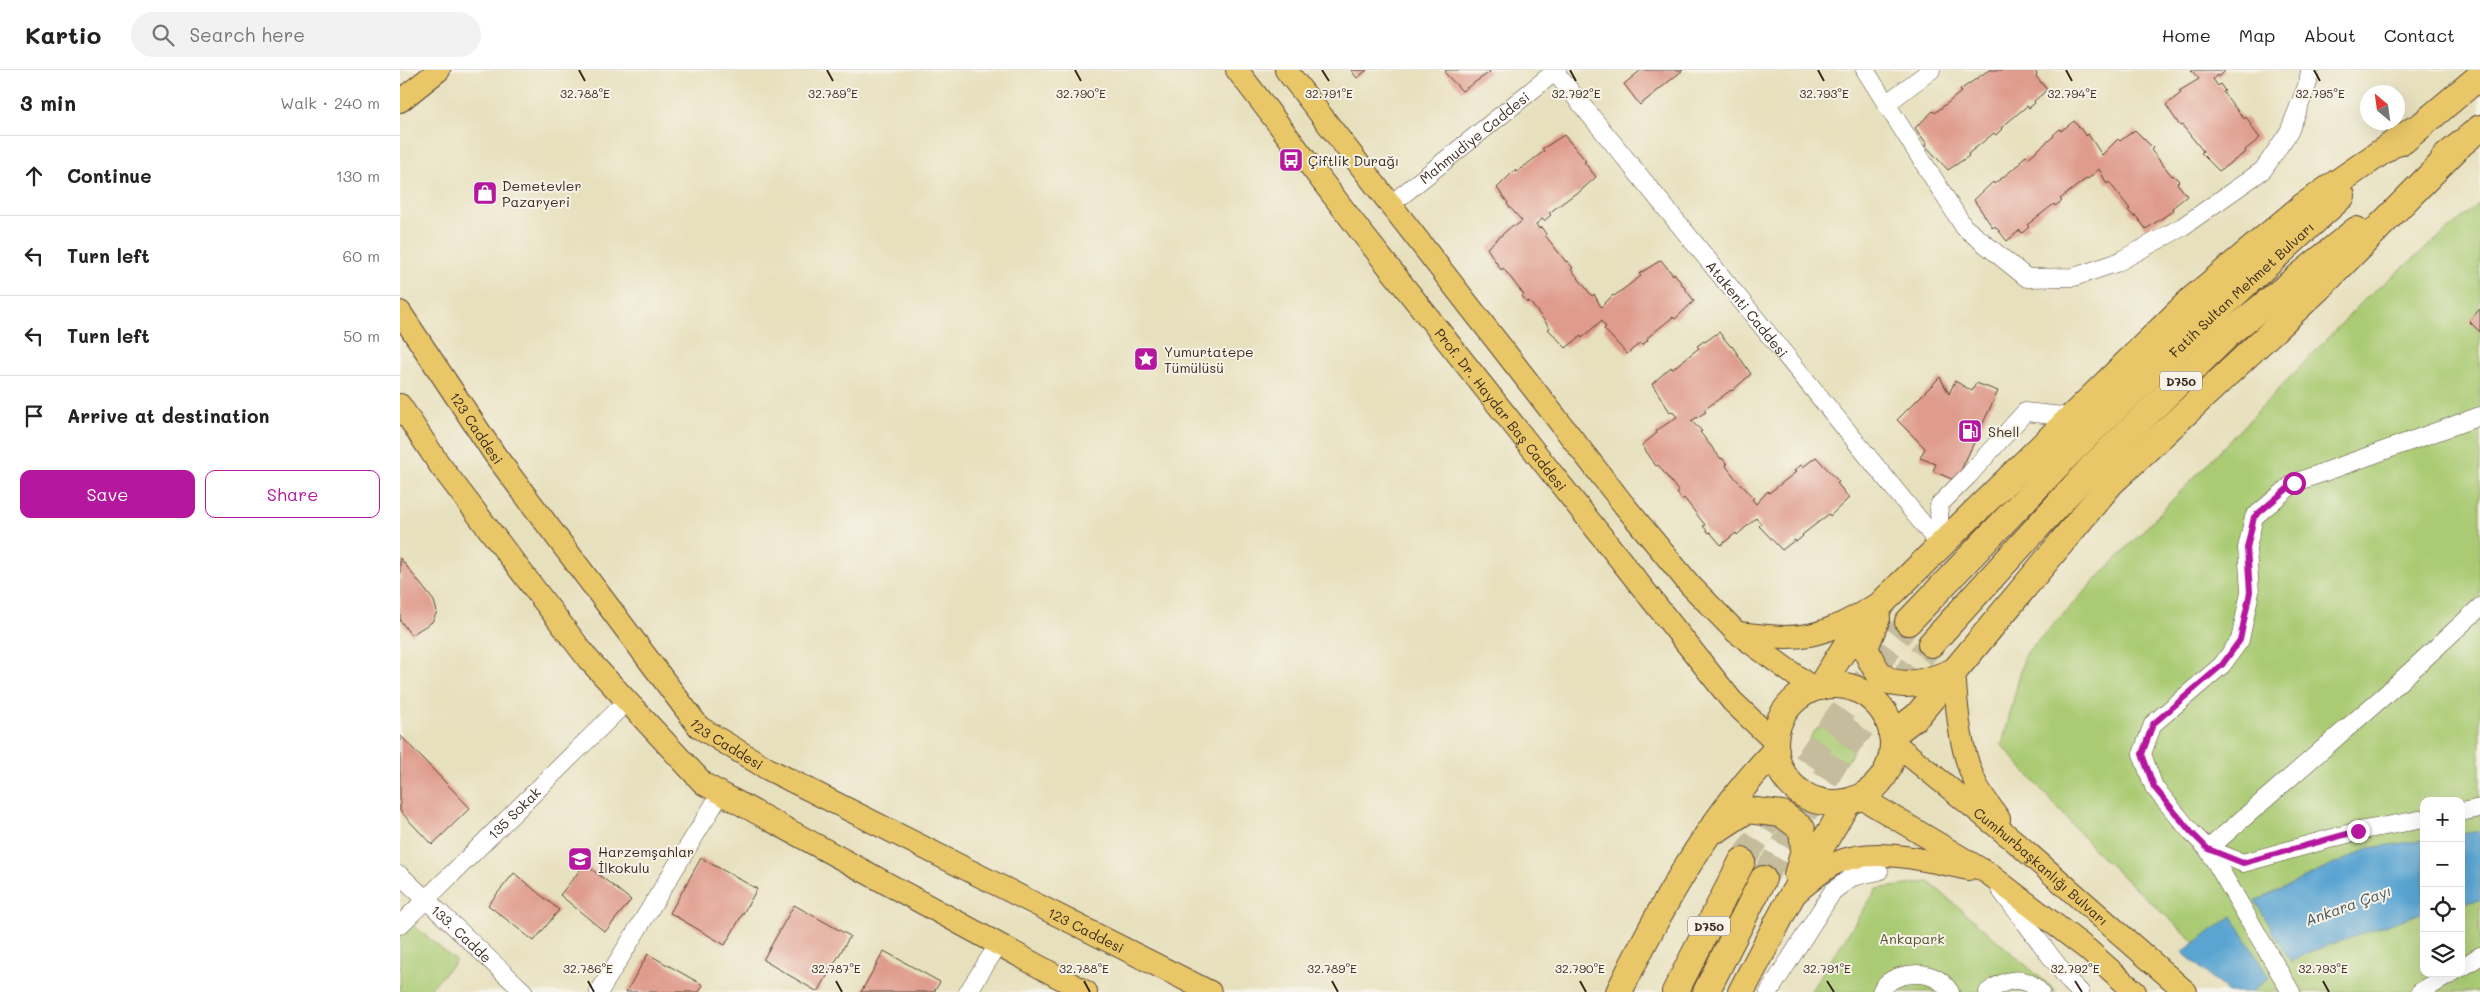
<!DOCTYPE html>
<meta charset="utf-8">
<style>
:root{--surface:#fff;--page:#f2f2f2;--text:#222;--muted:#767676;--line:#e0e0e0;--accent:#b5179e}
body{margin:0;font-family:Mali,sans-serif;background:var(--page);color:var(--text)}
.controls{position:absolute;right:15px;bottom:15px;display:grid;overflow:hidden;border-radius:10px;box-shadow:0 5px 20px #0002}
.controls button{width:45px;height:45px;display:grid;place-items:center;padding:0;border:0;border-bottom:1px solid var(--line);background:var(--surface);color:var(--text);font:25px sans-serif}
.compass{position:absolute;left:1960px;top:15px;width:45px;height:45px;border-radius:50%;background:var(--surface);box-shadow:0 5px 20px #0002;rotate:331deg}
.stop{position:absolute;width:15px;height:15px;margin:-11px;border:4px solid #b5179e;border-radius:50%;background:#fff}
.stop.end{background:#b5179e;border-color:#fff;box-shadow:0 1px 5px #0008}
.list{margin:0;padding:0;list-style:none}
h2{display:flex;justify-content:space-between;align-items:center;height:65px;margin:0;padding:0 20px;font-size:21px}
h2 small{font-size:16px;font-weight:400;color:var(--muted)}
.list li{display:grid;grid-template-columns:32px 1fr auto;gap:15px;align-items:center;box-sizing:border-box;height:80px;padding:0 20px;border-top:1px solid var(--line)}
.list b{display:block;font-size:19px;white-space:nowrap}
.list em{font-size:16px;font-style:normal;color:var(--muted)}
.actions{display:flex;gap:10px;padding:15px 20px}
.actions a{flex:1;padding:11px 0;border:1px solid var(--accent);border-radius:10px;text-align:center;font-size:18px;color:var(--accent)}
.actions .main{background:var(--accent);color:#fff}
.icon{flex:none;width:28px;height:28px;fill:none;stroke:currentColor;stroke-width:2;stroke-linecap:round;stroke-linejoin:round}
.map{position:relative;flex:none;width:2080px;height:922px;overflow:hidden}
header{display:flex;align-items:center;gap:30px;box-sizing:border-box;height:70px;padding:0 25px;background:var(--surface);border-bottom:1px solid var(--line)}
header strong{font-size:24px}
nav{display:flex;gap:28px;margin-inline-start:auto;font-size:18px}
.search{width:350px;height:45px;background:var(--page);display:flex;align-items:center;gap:12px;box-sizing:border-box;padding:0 18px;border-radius:28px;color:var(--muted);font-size:19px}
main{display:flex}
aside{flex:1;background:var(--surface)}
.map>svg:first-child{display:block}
.green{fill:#aacb73;stroke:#727a48;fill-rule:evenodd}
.water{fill:#5aa4d2;stroke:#4a6778}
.building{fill:#df9b8c}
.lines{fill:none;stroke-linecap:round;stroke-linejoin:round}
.highway-tunnel{stroke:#c5bc9d;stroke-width:26;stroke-dasharray:26 13;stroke-linecap:butt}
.minor-casing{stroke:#554536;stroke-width:19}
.major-casing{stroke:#554536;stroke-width:24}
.highway-casing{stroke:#554536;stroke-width:28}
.minor{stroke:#fff;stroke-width:18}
.major{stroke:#e9c769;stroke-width:22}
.highway{stroke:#e9c769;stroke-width:26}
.route{stroke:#b5179e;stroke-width:6}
.ticks{fill:none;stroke:#3b2a1e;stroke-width:2}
.labels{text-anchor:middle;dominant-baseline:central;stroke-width:4;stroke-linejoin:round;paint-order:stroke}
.shield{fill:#f7f3e8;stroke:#73665b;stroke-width:1}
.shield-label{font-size:12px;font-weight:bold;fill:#3b2a1e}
.street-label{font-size:14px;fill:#3b2a1e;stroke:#f7f3e8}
.poi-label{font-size:14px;fill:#3b2a1e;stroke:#f7f3e8;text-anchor:start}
.park-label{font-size:14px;fill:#575233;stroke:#f7f3e8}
.water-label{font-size:15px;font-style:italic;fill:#46555d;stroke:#f7f3e8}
.ticks-label{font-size:12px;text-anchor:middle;fill:#3b2a1e;stroke:#f7f3e8;stroke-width:4;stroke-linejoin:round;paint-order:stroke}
</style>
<header>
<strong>Kartio</strong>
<div class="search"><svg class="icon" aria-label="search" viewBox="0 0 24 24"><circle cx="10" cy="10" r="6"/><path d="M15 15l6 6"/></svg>Search here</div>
<nav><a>Home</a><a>Map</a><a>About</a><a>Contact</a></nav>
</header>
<main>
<aside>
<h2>3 min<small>Walk · 240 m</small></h2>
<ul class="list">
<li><svg class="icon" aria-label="ahead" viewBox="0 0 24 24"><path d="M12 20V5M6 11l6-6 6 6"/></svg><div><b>Continue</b></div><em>130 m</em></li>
<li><svg class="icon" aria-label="left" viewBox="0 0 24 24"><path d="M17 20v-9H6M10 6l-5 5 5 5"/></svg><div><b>Turn left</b></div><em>60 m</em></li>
<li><svg class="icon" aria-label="left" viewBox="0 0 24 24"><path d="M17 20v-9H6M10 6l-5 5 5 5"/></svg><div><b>Turn left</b></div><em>50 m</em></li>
<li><svg class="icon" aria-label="arrive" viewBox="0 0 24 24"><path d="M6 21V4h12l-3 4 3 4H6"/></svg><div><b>Arrive at destination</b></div></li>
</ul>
<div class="actions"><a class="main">Save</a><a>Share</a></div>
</aside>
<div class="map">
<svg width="2080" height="922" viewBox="0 0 2080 922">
<rect width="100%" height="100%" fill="#f7f3e8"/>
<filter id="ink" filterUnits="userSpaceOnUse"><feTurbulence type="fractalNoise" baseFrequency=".02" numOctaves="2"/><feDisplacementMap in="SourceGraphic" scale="10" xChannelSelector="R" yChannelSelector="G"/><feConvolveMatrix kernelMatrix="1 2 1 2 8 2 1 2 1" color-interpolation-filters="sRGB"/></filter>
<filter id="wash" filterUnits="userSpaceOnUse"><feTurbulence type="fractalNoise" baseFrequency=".0096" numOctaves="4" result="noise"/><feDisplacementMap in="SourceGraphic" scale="20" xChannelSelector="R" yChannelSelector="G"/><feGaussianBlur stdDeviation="1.12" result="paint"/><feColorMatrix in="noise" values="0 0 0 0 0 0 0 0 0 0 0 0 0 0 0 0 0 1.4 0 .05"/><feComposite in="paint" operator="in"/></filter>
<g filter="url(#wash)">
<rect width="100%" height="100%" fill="#e7e0bd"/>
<g class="green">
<path d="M 2080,133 L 2080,922 L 1850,922 L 1700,786 L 1602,675 L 1625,584 L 1965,229 ZM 2024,731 L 2061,731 L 2061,903 L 2024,903 Z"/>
<circle cx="1431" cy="676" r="22"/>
<polygon points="1529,812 1657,922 1410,922 1477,819"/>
<polygon points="6,849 56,891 27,922 0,922 0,856"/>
</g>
<g class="water">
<polygon points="2080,761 2080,830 2061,833 2061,764"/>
<polygon points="2024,770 2024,842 1910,882 1891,892 1855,831 1969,778"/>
<polygon points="1832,846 1869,908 1851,922 1828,922 1782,882"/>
</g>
<g id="blocks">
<g class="building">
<polygon points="951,0 967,0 957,8"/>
<polygon points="1046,0 1089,0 1090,2 1062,21 1045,3"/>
<polygon points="1241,0 1283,0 1240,35 1224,14"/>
<polygon points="1589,0 1634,0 1637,4 1636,6 1647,20 1634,31 1635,33 1629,38 1627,36 1601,58 1602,59 1596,65 1594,63 1568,84 1569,86 1548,100 1525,75 1527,74 1515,58 1533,41 1535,43 1561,22 1560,20"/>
<polygon points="1791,0 1824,0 1825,1 1819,7 1817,5 1813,9 1818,16 1820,14 1825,21 1823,22 1844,49 1846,47 1851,54 1850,55 1860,68 1845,80 1846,82 1819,101 1801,83 1803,81 1782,55 1780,56 1766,35 1781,23 1779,21 1799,9"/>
<polygon points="1674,51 1686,66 1688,64 1702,85 1718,69 1720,71 1735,60 1753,78 1751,80 1772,106 1773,105 1779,111 1777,113 1787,126 1772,138 1774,140 1746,159 1735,145 1734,147 1728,140 1730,139 1709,112 1707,114 1699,99 1688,109 1687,108 1660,129 1662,131 1655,136 1654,134 1627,155 1629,157 1622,163 1620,160 1607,171 1595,156 1593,158 1574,130 1593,112 1594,114 1621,93 1620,91 1626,86 1628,88 1654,66 1653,65 1660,59 1661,61"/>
<polygon points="1164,65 1186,91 1184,92 1196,107 1177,124 1176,123 1149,143 1151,145 1144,151 1142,149 1136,154 1139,159 1141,157 1146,164 1145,165 1166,192 1167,191 1173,198 1171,199 1192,226 1194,224 1201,237 1213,225 1214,226 1241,206 1239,204 1261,190 1273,205 1274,203 1294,231 1275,249 1273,247 1247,268 1248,270 1242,275 1240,273 1227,284 1204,259 1206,257 1201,251 1182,268 1181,266 1166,278 1148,259 1150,258 1129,231 1127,233 1122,226 1124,225 1103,198 1101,200 1087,178 1113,155 1114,157 1122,151 1107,134 1108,133 1097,118 1115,100 1117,102 1144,81 1142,79"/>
<polygon points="2080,239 2080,262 2069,251"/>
<polygon points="1319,262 1331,277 1332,276 1351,304 1332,321 1331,320 1304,340 1306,342 1291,351 1302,361 1300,362 1321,389 1322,388 1327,394 1326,396 1336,409 1354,428 1352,429 1356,434 1368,421 1369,423 1396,402 1394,401 1401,395 1403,397 1416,387 1439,412 1437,413 1449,428 1430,446 1429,444 1402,465 1403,466 1396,472 1395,470 1382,480 1359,456 1361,454 1356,448 1337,465 1336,463 1321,475 1310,462 1309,463 1303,456 1305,455 1284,428 1282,430 1277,423 1279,422 1258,395 1256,396 1242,375 1257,363 1256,361 1277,347 1272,341 1270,342 1252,314 1271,297 1272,299 1299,278 1297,276 1304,271 1305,272"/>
<polygon points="1540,307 1549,324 1555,311 1572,321 1576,313 1598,321 1556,411 1533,401 1536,394 1520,388 1525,378 1497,350"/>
<polygon points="0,488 34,531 37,542 32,552 11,565 0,550"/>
<polygon points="0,665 70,738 32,775 0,741"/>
<polygon points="301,788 357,819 325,875 270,843"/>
<polygon points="185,794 231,830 205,862 160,825"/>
<polygon points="114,803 159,840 134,871 88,835"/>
<polygon points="394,835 450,866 418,922 363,890"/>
<polygon points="484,881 540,912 534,922 461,922"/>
<polygon points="248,884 303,915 299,922 226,922"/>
</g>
</g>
</g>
<g filter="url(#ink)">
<use href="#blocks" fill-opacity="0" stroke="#554536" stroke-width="1"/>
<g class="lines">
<g class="highway-tunnel">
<polyline points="1342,791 1423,668 1508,552"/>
<polyline points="1363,809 1444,679 1531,574"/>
</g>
<defs>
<g id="minor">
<polyline points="1465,0 1564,157 1627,208 1674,207 1716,193 1782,157 1863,100 1889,62 1908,13 1910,0"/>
<path id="s1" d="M 1155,2 L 1540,475"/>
<polyline points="1486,34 1531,0"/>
<path id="s2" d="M 990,135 L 1157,0"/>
<polyline points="1540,475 1539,435 1568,406 1625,342 1672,347"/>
<polyline points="2061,742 2080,738"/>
<polyline points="2024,749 1958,761 1843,793 1808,779 1791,762 1754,717 1742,684 1753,654 1822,595 1840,570 1850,522 1847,478 1854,447 1894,413 2080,346"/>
<path id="s3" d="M 0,805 L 124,922"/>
<polyline points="1600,819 1670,912 1680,922"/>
<path id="s4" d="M 0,855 L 227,631"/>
<polyline points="2061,898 2080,886"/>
<polyline points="199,922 321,723"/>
<polyline points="568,922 598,875"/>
<polyline points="1369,922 1433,821 1452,807 1479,801"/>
<path d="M 1481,922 C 1488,904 1520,900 1535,908 C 1542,911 1546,916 1550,922"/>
<path d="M 1588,922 C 1604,909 1625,904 1640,922"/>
<polyline points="1891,922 1808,779 1985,625 2080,537"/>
<polyline points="2020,922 2052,903"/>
</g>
<g id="major">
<path id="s5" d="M 837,0 L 961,162 L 1332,631 L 1375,672"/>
<polyline points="886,0 1224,435 1290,515 1336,562 1414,619"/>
<polyline points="0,31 39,0"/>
<path id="s6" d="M 0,242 L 95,385 L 299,657 L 368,699 L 810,922"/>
<polyline points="0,335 39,394 188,589 304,714 686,922"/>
<path d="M 1339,563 C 1403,571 1418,569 1474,536"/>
<path d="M 1554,601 C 1557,640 1559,678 1576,714 C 1582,726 1592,738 1599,749"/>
<path id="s7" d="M 1494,673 L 1612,769 L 1786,922"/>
<polyline points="1460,727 1589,804 1687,879 1735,922"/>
<path d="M 1395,824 C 1407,814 1419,803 1432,795 C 1469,774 1529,791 1568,799"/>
</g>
<g id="highway">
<polyline points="2003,71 2080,6"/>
<polyline points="2044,88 2080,58"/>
<path d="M 1477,548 L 1465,578 C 1469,586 1473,596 1479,603 C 1497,624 1533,610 1554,601"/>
<path id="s8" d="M 1508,552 L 1672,380 L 1811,246 L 1942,126"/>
<polyline points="1531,574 1692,397 1833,260 1956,160"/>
<circle cx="1434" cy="674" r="59"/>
<polyline points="1420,617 1451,568 1484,531 1790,231 1902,137 2016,58"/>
<polyline points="1492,665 1517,646 1711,413 1925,212 2058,77"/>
<polyline points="1318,759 1347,740 1382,744 1402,759 1404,781 1397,805"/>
<path d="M 1219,922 C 1261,836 1309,749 1376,680"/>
<polyline points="1275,922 1342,791"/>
<polyline points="1306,922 1363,809"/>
<polyline points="1341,922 1391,827 1448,732"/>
</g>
</defs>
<use href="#minor" class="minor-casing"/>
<use href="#major" class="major-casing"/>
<use href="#highway" class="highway-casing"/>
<use href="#minor" class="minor"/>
<use href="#major" class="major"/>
<use href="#highway" class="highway"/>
</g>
</g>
<g class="lines" filter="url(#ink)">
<polyline class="route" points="1894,413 1854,447 1847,478 1850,522 1840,570 1822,595 1753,654 1742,684 1754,717 1791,762 1808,779 1843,793 1958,761"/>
</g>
<path class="ticks" d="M 179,0 L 185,11M 427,0 L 433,11M 675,0 L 681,11M 922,0 L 929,11M 1170,0 L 1176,11M 1418,0 L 1424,11M 1666,0 L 1672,11M 1914,0 L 1920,11M 188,911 L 194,922M 436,911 L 442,922M 684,911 L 690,922M 932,911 L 938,922M 1180,911 L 1186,922M 1427,911 L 1434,922M 1675,911 L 1682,922M 1923,911 L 1929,922"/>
<defs>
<symbol id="bus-square" viewBox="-11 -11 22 22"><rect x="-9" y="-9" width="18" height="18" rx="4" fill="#b5179e" stroke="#f7f3e8"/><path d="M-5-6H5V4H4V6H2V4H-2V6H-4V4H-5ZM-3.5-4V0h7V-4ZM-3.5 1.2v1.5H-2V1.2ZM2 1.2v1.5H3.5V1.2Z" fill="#fff"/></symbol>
<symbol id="shop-square" viewBox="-11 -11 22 22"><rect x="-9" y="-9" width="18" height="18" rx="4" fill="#b5179e" stroke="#f7f3e8"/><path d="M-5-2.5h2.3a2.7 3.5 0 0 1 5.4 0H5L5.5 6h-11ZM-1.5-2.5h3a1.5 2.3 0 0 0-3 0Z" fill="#fff"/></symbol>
<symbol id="sight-square" viewBox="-11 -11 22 22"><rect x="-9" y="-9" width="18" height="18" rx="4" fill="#b5179e" stroke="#f7f3e8"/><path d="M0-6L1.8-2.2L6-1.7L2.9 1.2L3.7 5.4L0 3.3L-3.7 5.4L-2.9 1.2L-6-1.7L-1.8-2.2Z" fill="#fff"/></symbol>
<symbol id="fuel-square" viewBox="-11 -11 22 22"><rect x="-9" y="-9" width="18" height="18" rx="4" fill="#b5179e" stroke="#f7f3e8"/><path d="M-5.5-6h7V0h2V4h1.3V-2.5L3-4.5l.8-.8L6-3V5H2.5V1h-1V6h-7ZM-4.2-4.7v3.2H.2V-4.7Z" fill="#fff"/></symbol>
<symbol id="school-square" viewBox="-11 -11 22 22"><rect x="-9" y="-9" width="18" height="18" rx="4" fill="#b5179e" stroke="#f7f3e8"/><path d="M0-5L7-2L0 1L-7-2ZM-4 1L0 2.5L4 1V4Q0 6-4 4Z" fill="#fff"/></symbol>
</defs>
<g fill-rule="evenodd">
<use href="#bus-square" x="877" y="76" width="28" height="28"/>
<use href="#shop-square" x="71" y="109" width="28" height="28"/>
<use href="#sight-square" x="732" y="275" width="28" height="28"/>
<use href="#fuel-square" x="1556" y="347" width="28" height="28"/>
<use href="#school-square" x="166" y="775" width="28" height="28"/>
</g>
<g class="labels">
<g class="shield">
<rect x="1760" y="301.5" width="42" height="19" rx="4"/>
<rect x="1288" y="846.5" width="42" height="19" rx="4"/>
</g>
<g class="shield-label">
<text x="1781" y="311">D750</text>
<text x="1309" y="856">D750</text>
</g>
<g class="street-label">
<text stroke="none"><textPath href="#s2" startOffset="108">Mahmudiye Caddesi</textPath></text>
<text stroke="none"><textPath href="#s8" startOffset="471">Fatih Sultan Mehmet Bulvarı</textPath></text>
<text stroke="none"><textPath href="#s1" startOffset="305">Atakenti Caddesi</textPath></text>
<text stroke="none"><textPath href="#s5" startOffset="430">Prof. Dr. Haydar Baş Caddesi</textPath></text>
<text stroke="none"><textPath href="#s6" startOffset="139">123 Caddesi</textPath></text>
<text stroke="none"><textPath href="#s6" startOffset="544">123 Caddesi</textPath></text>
<text stroke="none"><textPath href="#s4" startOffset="160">135 Sokak</textPath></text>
<text stroke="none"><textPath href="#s7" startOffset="192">Cumhurbaşkanlığı Bulvarı</textPath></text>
<text stroke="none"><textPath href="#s6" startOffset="949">123 Caddesi</textPath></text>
<text stroke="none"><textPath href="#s3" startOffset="85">133. Cadde</textPath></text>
</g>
<g class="poi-label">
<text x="908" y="90">Çiftlik Durağı</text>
<text x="102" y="115">Demetevler<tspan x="102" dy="16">Pazaryeri</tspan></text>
<text x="764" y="281">Yumurtatepe<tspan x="764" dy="16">Tümülüsü</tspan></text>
<text x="1588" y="361">Shell</text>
<text x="198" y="781">Harzemşahlar<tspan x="198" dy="16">İlkokulu</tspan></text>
</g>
<g class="park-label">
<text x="1512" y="868">Ankapark</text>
</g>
<g class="water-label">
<text transform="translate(1948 835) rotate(-20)">Ankara Çayı</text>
</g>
</g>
<g class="ticks-label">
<text x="185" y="28">32.788°E</text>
<text x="433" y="28">32.789°E</text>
<text x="681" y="28">32.790°E</text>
<text x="929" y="28">32.791°E</text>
<text x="1176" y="28">32.792°E</text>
<text x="1424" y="28">32.793°E</text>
<text x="1672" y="28">32.794°E</text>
<text x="1920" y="28">32.795°E</text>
<text x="188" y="903">32.786°E</text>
<text x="436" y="903">32.787°E</text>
<text x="684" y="903">32.788°E</text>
<text x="932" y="903">32.789°E</text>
<text x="1180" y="903">32.790°E</text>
<text x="1427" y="903">32.791°E</text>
<text x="1675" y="903">32.792°E</text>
<text x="1923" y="903">32.793°E</text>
</g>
</svg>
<div class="controls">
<button>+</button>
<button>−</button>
<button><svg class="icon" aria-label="locate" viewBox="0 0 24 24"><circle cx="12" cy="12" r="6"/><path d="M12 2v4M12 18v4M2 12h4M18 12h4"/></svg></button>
<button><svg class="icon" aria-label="layers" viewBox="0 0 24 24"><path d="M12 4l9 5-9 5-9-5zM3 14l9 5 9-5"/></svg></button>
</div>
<svg class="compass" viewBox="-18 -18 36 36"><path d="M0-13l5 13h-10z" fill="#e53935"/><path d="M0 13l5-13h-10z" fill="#767676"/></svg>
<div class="stop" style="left:1894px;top:413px"></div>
<div class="stop end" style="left:1958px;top:761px"></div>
</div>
</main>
